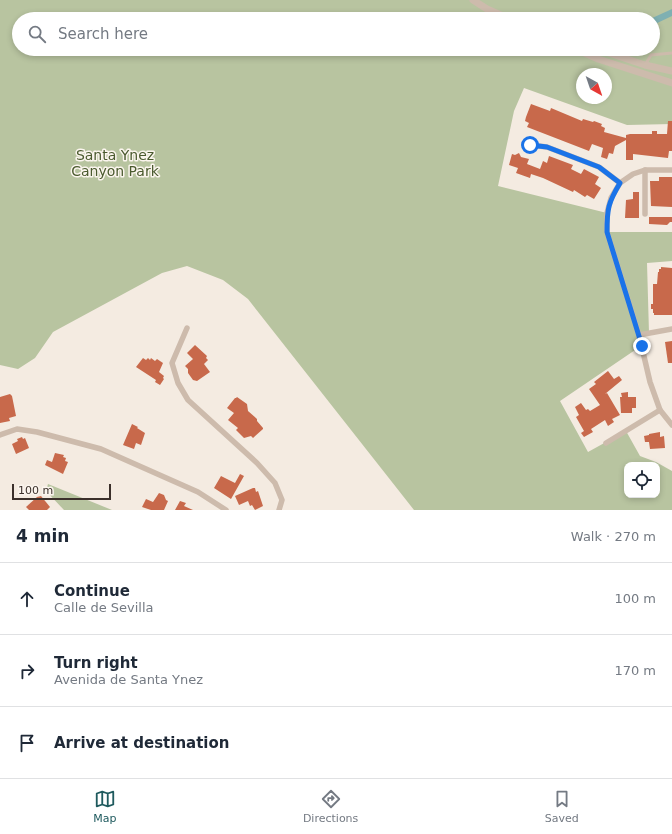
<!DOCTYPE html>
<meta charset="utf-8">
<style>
:root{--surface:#fff;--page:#f2f2f3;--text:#1f2937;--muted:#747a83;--line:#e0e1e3;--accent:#1f5a5e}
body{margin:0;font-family:"DejaVu Sans",sans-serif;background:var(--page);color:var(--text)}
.controls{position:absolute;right:12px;bottom:12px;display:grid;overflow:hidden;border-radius:8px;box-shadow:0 2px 6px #0003}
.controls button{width:36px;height:36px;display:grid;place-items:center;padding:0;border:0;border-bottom:1px solid var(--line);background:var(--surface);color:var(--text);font:20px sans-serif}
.compass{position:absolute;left:576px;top:68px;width:36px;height:36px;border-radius:50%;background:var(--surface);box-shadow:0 2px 6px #0003;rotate:140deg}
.scale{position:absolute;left:12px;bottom:10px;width:99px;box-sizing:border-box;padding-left:4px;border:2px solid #3b302b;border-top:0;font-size:11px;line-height:14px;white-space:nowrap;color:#3b302b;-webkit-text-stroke:3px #fbf5ee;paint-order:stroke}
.stop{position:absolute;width:12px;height:12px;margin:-9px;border:3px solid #1a73e8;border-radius:50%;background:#fff}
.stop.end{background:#1a73e8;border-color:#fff;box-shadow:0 1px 4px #0008}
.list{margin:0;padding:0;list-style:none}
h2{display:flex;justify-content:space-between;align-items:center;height:52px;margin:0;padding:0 16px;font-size:17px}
h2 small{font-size:13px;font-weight:400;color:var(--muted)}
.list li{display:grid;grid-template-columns:26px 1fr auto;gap:12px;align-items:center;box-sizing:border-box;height:72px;padding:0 16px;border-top:1px solid var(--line)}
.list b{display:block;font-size:15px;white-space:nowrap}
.list p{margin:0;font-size:13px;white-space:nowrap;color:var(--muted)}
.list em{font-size:13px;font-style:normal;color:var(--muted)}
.icon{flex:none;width:22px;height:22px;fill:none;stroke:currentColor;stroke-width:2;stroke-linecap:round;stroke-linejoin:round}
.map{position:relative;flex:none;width:672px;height:510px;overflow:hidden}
.search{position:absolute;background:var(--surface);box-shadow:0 2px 6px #0003;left:12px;right:12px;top:12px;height:44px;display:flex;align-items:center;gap:10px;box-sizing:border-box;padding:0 14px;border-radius:22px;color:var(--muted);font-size:15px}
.sheet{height:268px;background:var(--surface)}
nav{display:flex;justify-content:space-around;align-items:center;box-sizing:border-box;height:56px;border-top:1px solid var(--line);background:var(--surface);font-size:11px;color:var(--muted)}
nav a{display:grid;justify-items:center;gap:2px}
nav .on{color:var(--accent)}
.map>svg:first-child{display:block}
.green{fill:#b8c4a0;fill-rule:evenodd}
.water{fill:#7fb0b2}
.building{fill:#c8694b}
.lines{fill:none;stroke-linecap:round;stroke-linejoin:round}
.service{stroke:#cdbbac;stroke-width:3}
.minor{stroke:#cdbbac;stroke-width:5.5}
.tertiary{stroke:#cdbbac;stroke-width:7}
.route{stroke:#1a73e8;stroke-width:5}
.labels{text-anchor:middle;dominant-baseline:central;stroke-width:3;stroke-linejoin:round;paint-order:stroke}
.park-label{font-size:14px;fill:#4a5a2e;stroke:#fbf5ee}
</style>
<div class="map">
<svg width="672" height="510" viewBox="0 0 672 510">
<rect width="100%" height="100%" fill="#f4ebe1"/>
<g class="green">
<path d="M 0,0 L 672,0 L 672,124 L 627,125 L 524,88 L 514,111 L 498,186 L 607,213 L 607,232 L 672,232 L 672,261 L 647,263 L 649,333 L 639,335 L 641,346 L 560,401 L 588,452 L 626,431 L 640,456 L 656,462 L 672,471 L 672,510 L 414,510 L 248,299 L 223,280 L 187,266 L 162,273 L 53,332 L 35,358 L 18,369 L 0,365 ZM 19,19 L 653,19 L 653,49 L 19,49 ZM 582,74 L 606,74 L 606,98 L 582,98 ZM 627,465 L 657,465 L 657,495 L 627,495 Z"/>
<polygon points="48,484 112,510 64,510 46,491"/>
</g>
<polygon class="water" points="672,9 672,16 653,25 653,19 650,19"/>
<g class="building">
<polygon points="531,104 550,111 551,108 582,121 583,119 593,122 594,121 602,124 601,126 605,128 604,132 626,138 626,135 630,134 652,134 652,131 657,131 657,134 667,134 668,121 672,121 672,151 669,151 668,158 633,154 633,160 626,160 626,140 615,146 613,154 609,153 607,159 601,157 603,148 592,144 589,151 527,127 529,123 525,121 526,117"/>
<polygon points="519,153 521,157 529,159 527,164 540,169 543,161 547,163 549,156 573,165 571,169 581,174 584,169 599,177 595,184 601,188 594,199 587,195 585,197 574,190 573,192 543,178 531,174 530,178 516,173 518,168 509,165 512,154 515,155"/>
<polygon points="659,177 672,177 672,207 651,206 650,181 659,181"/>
<polygon points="633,192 639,192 639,218 625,218 626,200 633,199"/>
<polygon points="649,217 672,217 672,222 670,222 667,225 649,224"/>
<polygon points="661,267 672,268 672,315 654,315 654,313 653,313 653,309 651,309 651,304 653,304 653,284 657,284 658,272 659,272 659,269 661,269"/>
<polygon points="672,341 672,363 668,363 665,342"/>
<polygon points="195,345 207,356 206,358 208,360 204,364 210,372 197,381 193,380 188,373 188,369 185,366 193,359 187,353"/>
<polygon points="143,358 146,360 148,358 150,360 151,358 155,361 157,359 163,363 159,372 164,376 163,378 164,379 160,385 155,382 156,380 136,367"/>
<polygon points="608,371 614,379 619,376 622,380 605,394 607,393 620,415 612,419 614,422 608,426 605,420 591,429 593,432 584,437 581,433 584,431 576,417 579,415 575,407 581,403 586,410 588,409 590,411 600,405 589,389 596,384 594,382"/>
<polygon points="628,392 628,397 636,397 636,408 632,408 632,413 621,413 620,397 622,397 621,393"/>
<polygon points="10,394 12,396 16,416 9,418 10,421 0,423 0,397"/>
<polygon points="237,397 247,404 248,411 257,419 257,421 263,428 263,429 253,438 251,436 244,438 236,430 238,428 228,420 234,413 227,408 235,398 236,398"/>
<polygon points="132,424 138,427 137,428 145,433 141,445 136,443 134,449 123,445"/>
<polygon points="660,432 660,437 664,436 665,448 650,449 649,442 645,442 644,436 649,435 649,434"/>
<polygon points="22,437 23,439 25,438 29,448 16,454 12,444 18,441 17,439"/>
<polygon points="55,453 64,455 63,457 66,458 65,461 68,462 63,474 45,465 47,460 52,462"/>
<polygon points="240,474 244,476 231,499 214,488 221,476 235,483"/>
<polygon points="253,488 255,488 256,492 258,491 263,506 255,510 252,505 250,506 248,501 239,505 235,496"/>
<polygon points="159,493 164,495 166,500 168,501 164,510 151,510 142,507 146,499 153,502"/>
<polygon points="41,496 50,507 47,510 29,510 26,507 37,497"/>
<polygon points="180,501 186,503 184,506 193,510 175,510"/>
</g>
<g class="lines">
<polyline class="service" points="645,65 651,55 672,53"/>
<g class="minor">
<polyline points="530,145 547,147 599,167 620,183"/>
<polyline points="672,170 645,170 633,174 620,183 611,198 607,213 607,232 639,335 650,382 660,410 672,425"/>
<polyline points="645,214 645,170"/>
<polyline points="187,328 172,363 178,383 188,400 257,463 275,483 282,500 279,510"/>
<polyline points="639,335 672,329"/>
<polyline points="0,435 17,429 37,432 101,449 198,492 226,510"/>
<polyline points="606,443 660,410"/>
</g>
<g class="tertiary">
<polyline points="473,0 487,9 510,19"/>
<polyline points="576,49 598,59 672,83"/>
<polyline points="597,49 645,65 672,71"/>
</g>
</g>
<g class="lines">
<path class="route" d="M 530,145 L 547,147 L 599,167 L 620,183 C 608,203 607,209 607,232 L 642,346"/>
</g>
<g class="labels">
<g class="park-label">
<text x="115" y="155">Santa Ynez<tspan x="115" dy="16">Canyon Park</tspan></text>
</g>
</g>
</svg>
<div class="controls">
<button><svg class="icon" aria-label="locate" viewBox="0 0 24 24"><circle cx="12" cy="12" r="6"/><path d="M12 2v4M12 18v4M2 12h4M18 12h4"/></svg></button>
</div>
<svg class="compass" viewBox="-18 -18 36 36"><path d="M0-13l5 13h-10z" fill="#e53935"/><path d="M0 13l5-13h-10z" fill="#747a83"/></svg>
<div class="scale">100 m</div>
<div class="stop" style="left:530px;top:145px"></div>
<div class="stop end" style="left:642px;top:346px"></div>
<div class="search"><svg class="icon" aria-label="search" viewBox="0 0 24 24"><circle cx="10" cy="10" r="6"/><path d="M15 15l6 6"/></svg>Search here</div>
</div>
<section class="sheet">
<h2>4 min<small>Walk · 270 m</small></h2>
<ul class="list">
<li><svg class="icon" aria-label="ahead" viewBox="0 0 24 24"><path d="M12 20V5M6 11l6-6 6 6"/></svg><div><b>Continue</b><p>Calle de Sevilla</p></div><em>100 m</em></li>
<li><svg class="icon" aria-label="right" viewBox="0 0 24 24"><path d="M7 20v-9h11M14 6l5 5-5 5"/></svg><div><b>Turn right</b><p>Avenida de Santa Ynez</p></div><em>170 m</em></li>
<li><svg class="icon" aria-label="arrive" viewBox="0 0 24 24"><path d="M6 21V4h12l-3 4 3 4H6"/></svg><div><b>Arrive at destination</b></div></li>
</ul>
</section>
<nav>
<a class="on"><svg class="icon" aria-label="map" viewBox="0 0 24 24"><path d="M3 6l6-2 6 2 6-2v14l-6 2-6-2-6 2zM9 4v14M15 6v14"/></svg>Map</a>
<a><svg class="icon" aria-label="directions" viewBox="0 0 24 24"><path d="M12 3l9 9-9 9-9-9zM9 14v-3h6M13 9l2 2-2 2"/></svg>Directions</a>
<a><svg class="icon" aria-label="saved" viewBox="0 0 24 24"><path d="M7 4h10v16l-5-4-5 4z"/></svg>Saved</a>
</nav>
